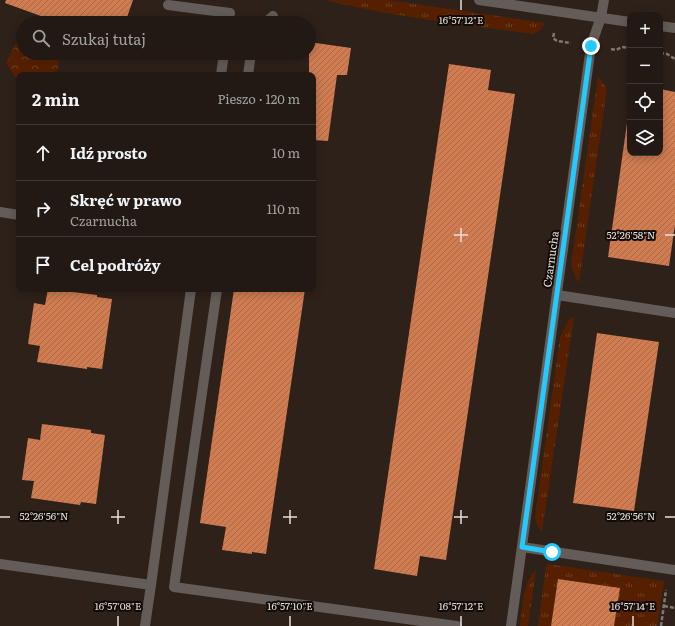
<!DOCTYPE html>
<html lang="pl">
<meta charset="utf-8">
<style>
:root{--surface:#221914;--page:#2e2622;--text:#f1f3f6;--muted:#a2a0a0;--line:#3f3834}
body{margin:0;font-family:Literata,serif;background:var(--page);color:var(--text)}
.controls{position:absolute;right:12px;top:12px;display:grid;overflow:hidden;border-radius:8px;box-shadow:0 2px 10px #0003}
.controls button{width:36px;height:36px;display:grid;place-items:center;padding:0;border:0;border-bottom:1px solid var(--line);background:var(--surface);color:var(--text);font:20px sans-serif}
.stop{position:absolute;width:12px;height:12px;margin:-9px;border:3px solid #25c9fe;border-radius:50%;background:#fff}
.stop.end{background:#25c9fe;border-color:#fff;box-shadow:0 1px 4px #0008}
.list{margin:0;padding:0;list-style:none}
h2{display:flex;justify-content:space-between;align-items:center;height:52px;margin:0;padding:0 16px;font-size:17px}
h2 small{font-size:13px;font-weight:400;color:var(--muted)}
.list li{display:grid;grid-template-columns:26px 1fr auto;gap:12px;align-items:center;box-sizing:border-box;height:56px;padding:0 16px;border-top:1px solid var(--line)}
.list b{display:block;font-size:15px;white-space:nowrap}
.list p{margin:0;font-size:13px;white-space:nowrap;color:var(--muted)}
.list em{font-size:13px;font-style:normal;color:var(--muted)}
.icon{flex:none;width:22px;height:22px;fill:none;stroke:currentColor;stroke-width:2;stroke-linecap:round;stroke-linejoin:round}
.map{position:relative;flex:none;width:675px;height:626px;overflow:hidden}
.search{position:absolute;background:var(--surface);box-shadow:0 2px 10px #0003;left:16px;top:16px;width:300px;height:44px;display:flex;align-items:center;gap:10px;box-sizing:border-box;padding:0 14px;border-radius:22px;color:var(--muted);font-size:15px}
.panel{position:absolute;background:var(--surface);box-shadow:0 2px 10px #0003;left:16px;top:72px;width:300px;height:220px;border-radius:8px}
.map>svg:first-child{display:block}
.grass{fill:url(#grass-tufts)}
.park{fill:url(#park-crowns)}
.building{fill:url(#building-hatch)}
.lines{fill:none;stroke-linecap:round;stroke-linejoin:round}
.path{stroke:#817670;stroke-width:2.5;stroke-dasharray:4 2;stroke-linecap:butt}
.minor{stroke:#635c58;stroke-width:10}
.route{stroke:#25c9fe;stroke-width:5}
.ticks{fill:none;stroke:#e8dfdb;stroke-width:1.5}
.labels{text-anchor:middle;dominant-baseline:central;stroke-width:4;stroke-linejoin:round;paint-order:stroke}
.street-label{font-size:11px;fill:#e8dfdb;stroke:#120c09}
.ticks-label{font-size:10px;text-anchor:middle;fill:#e8dfdb;stroke:#120c09;stroke-width:4;stroke-linejoin:round;paint-order:stroke}
</style>
<div class="map">
<svg width="675" height="626" viewBox="0 0 675 626">
<defs>
<pattern id="grass-tufts" width="24" height="20" patternUnits="userSpaceOnUse"><rect width="24" height="20" fill="#562000"/><path d="M3 7l-1-3M5 7V3M7 7l1-3M15 17l-1-3M17 17v-4M19 17l1-3" fill="none" stroke="#6e4025"/></pattern>
<pattern id="park-crowns" width="20" height="18" patternUnits="userSpaceOnUse"><rect width="20" height="18" fill="#562000"/><path d="M2 6a3 3 0 1 1 6 0M12 15a3 3 0 1 1 6 0" fill="none" stroke="#6e4025"/></pattern>
<pattern id="building-hatch" width="6" height="6" patternUnits="userSpaceOnUse"><rect width="6" height="6" fill="#d07c50"/><path d="M-1 1l2-2M0 6l6-6M5 7l2-2" fill="none" stroke="#a76b4c"/></pattern>
</defs>
<rect width="100%" height="100%" fill="#2e211a"/>
<g class="grass">
<path d="M 325,0 L 388,0 L 545,23 L 540,30 L 533,34 C 464,24 393,17 325,0 Z"/>
<polygon points="598,76 607,89 579,282 576,279 571,265"/>
<polygon points="574,317 542,531 537,525 535,517 560,337 569,319"/>
<polygon points="548,564 664,581 657,626 614,626 620,588 558,579 551,626 538,626 546,566"/>
<path d="M 536,570 L 528,626 L 520,626 C 523,608 522,583 536,570 Z"/>
</g>
<polygon class="park" points="17,41 23,43 23,53 59,53 58,69 51,75 19,75 19,83 6,63"/>
<g class="building">
<polygon points="6,0 133,0 125,23 60,23 5,3"/>
<polygon points="309,42 351,48 347,75 337,75 328,141 313,140 313,75 309,75"/>
<polygon points="449,64 491,70 488,90 515,94 446,560 420,556 417,576 374,569"/>
<polygon points="660,89 675,92 675,225 669,266 608,257 630,102 630,153 660,153"/>
<polygon points="48,289 97,295 97,297 112,299 102,369 87,367 87,369 37,362 40,346 28,344 34,303 45,305"/>
<polygon points="234,289 305,289 266,554 252,552 252,554 222,550 226,527 200,523"/>
<polygon points="597,333 659,342 634,511 573,503"/>
<polygon points="42,424 91,430 91,433 105,435 96,504 81,502 80,505 31,498 34,481 22,480 28,438 40,440"/>
<polygon points="558,579 620,588 614,626 551,626"/>
</g>
<g class="lines">
<g class="path">
<polyline points="554,33 553,38 557,41 571,43"/>
<polyline points="611,49 616,50 622,47 630,48"/>
<polyline points="660,53 667,54 675,59"/>
<polyline points="664,606 675,608"/>
<polyline points="661,626 666,590"/>
</g>
<g class="minor">
<polyline points="479,0 630,22"/>
<polyline points="168,5 230,13 228,23"/>
<polyline points="265,23 273,16"/>
<polyline points="660,26 675,28"/>
<polyline points="221,75 224,53"/>
<polyline points="248,75 251,53"/>
<polyline points="0,212 19,215"/>
<polyline points="217,289 174,587 457,626"/>
<polyline points="557,295 675,313"/>
<polyline points="522,547 675,570"/>
<polyline points="0,564 151,585 145,626"/>
<polyline points="151,585 191,289"/>
<polyline points="511,626 591,46 601,17 604,0"/>
</g>
</g>
<g class="lines">
<polyline class="route" points="552,552 522,547 591,46"/>
</g>
<path class="ticks" d="M 461,0 L 461,10M 461,228 L 461,242M 454,235 L 468,235M 665,235 L 675,235M 118,510 L 118,524M 290,510 L 290,524M 461,510 L 461,524M 0,517 L 10,517M 111,517 L 125,517M 283,517 L 297,517M 454,517 L 468,517M 665,517 L 675,517M 118,616 L 118,626M 290,616 L 290,626M 461,616 L 461,626M 633,616 L 633,626"/>
<g class="labels">
<g class="street-label">
<text transform="translate(550 259) rotate(-82)">Czarnucha</text>
</g>
</g>
<g class="ticks-label">
<text x="461" y="24">16°57'12"E</text>
<text x="631" y="239">52°26'58"N</text>
<text x="44" y="520">52°26'56"N</text>
<text x="631" y="520">52°26'56"N</text>
<text x="118" y="610">16°57'08"E</text>
<text x="290" y="610">16°57'10"E</text>
<text x="461" y="610">16°57'12"E</text>
<text x="633" y="610">16°57'14"E</text>
</g>
</svg>
<div class="controls">
<button>+</button>
<button>−</button>
<button><svg class="icon" aria-label="locate" viewBox="0 0 24 24"><circle cx="12" cy="12" r="6"/><path d="M12 2v4M12 18v4M2 12h4M18 12h4"/></svg></button>
<button><svg class="icon" aria-label="layers" viewBox="0 0 24 24"><path d="M12 4l9 5-9 5-9-5zM3 14l9 5 9-5"/></svg></button>
</div>
<div class="stop" style="left:552px;top:552px"></div>
<div class="stop end" style="left:591px;top:46px"></div>
<div class="search"><svg class="icon" aria-label="search" viewBox="0 0 24 24"><circle cx="10" cy="10" r="6"/><path d="M15 15l6 6"/></svg>Szukaj tutaj</div>
<section class="panel">
<h2>2 min<small>Pieszo · 120 m</small></h2>
<ul class="list">
<li><svg class="icon" aria-label="ahead" viewBox="0 0 24 24"><path d="M12 20V5M6 11l6-6 6 6"/></svg><div><b>Idź prosto</b></div><em>10 m</em></li>
<li><svg class="icon" aria-label="right" viewBox="0 0 24 24"><path d="M7 20v-9h11M14 6l5 5-5 5"/></svg><div><b>Skręć w prawo</b><p>Czarnucha</p></div><em>110 m</em></li>
<li><svg class="icon" aria-label="arrive" viewBox="0 0 24 24"><path d="M6 21V4h12l-3 4 3 4H6"/></svg><div><b>Cel podróży</b></div></li>
</ul>
</section>
</div>
